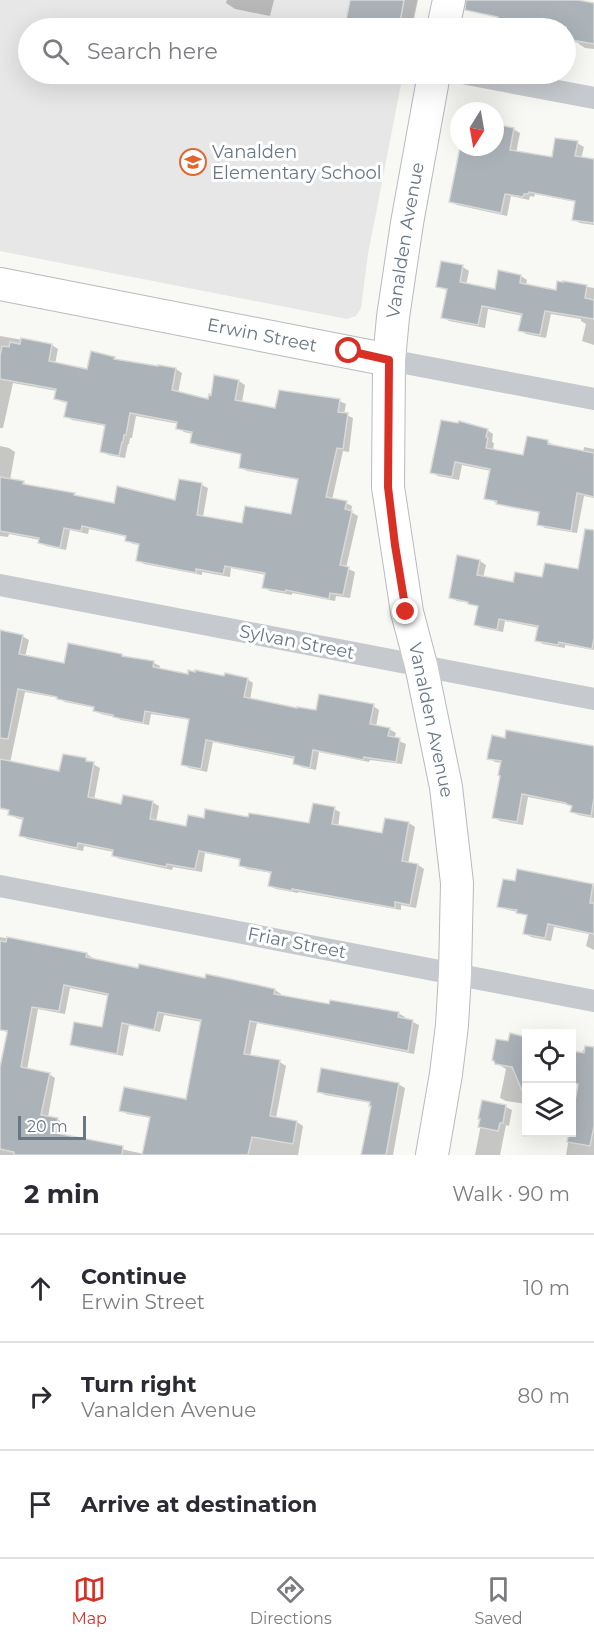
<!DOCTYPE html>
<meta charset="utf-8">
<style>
:root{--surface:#fff;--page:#f2f2f3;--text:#2b2b33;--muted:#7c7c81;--line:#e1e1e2;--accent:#d93025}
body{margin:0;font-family:Montserrat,sans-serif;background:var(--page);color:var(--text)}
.controls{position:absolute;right:18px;bottom:18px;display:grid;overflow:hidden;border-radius:0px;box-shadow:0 6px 24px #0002}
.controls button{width:54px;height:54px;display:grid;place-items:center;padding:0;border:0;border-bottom:2px solid var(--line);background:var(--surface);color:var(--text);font:30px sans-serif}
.compass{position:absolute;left:450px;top:102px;width:54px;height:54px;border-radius:50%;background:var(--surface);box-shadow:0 6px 24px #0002;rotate:191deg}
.scale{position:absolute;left:18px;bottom:15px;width:68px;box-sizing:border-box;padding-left:6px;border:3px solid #687686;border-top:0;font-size:16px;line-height:21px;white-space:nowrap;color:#687686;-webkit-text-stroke:4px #fff;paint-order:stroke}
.stop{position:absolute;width:18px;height:18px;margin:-14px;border:4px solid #d93025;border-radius:50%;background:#fff}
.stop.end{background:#d93025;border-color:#fff;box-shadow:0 2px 6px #0008}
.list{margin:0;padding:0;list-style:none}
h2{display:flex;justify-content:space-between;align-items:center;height:78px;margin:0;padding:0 24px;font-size:26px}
h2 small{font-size:20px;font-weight:400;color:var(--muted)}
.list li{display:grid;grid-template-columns:39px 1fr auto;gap:18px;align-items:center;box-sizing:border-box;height:108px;padding:0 24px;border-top:2px solid var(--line)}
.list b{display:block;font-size:22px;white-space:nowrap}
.list p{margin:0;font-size:20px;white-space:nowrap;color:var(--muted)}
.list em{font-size:20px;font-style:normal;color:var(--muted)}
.icon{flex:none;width:33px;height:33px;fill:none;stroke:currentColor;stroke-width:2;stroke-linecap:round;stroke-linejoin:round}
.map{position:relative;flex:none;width:594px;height:1155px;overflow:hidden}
.search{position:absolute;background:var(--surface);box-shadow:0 6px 24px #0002;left:18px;right:18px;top:18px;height:66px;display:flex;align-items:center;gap:15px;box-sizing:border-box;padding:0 21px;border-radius:33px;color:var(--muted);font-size:22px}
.sheet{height:402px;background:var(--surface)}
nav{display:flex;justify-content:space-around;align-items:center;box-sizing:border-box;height:84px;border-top:2px solid var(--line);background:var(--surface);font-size:16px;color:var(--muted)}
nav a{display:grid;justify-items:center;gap:3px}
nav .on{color:var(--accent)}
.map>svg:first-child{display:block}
.built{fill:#e6e7e6}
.shadow{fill:#0003;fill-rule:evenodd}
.building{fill:#abb2b8;stroke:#d9dad8;stroke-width:1.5}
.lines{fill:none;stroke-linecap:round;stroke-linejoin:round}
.secondary-casing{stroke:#b6bbc0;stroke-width:34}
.street{stroke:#c6c9cd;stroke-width:22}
.secondary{stroke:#fff;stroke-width:32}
.route{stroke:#d93025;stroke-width:8}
.labels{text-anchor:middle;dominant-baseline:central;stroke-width:6;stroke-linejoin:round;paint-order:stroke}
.poi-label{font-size:18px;fill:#687686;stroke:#fff;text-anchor:start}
.street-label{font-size:18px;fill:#687686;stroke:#fff}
</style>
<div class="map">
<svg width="594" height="1155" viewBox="0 0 594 1155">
<rect width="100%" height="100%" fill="#f8f8f5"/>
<polygon class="built" points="0,0 417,0 411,28 28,28 28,74 403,74 368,254 361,308 356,316 347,319 0,251"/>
<g class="shadow">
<polygon points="227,0 274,0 270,16 235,9 226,3"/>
<polygon points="352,0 418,0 412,28 372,28 360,26 348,19"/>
<polygon points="490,0 575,0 594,4 594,49 585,48 579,44 579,43 566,40 566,28 501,28 498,27 500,18 488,14"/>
<polygon points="495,126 513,129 520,133 516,153 553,159 577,143 584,147 581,159 594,161 594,225 580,223 573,219 576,202 535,194 534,197 530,196 529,200 511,196 507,216 457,205 451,202 462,147 495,147"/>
<polygon points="443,263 463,267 469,271 466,285 496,291 521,276 527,280 526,286 557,292 564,283 594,288 594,345 582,341 586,324 581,321 581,319 551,314 546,338 526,334 520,330 523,316 488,309 485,328 449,321 443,317 448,291 438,286"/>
<polygon points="0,336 52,345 58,349 55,364 88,370 114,358 120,362 176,369 182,373 178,393 209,400 212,396 216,377 239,381 245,385 242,402 276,409 339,401 346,404 344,414 353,418 349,452 343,451 332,500 346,503 352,506 351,512 358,516 346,568 355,572 350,598 336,596 335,601 292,593 292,595 270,591 264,587 266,575 231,568 230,577 202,572 202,575 144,564 137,560 140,545 133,544 126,540 127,537 89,529 88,534 70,530 66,550 46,546 40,542 40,540 9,534 8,537 0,536 0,446 9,448 15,452 10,480 24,483 30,486 115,504 176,502 180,481 202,485 208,488 203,517 243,524 292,516 299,480 247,471 240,467 243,455 198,446 192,442 193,434 184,432 178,428 179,424 136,416 132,438 130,438 129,444 128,444 125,458 108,455 102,451 106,426 72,420 66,416 68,403 62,402 56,398 57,391 13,383 3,428 0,428"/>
<polygon points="487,430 493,434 492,442 494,443 493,451 524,457 548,442 554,445 554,447 583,453 584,447 594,449 594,498 584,496 577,533 545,528 539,524 541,513 504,506 486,498 491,471 462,465 459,480 438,476 432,472"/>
<polygon points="594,554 594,650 565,645 565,648 543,644 537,640 539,628 505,621 503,632 482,628 476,625 479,607 470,603 457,601 450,597 480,561 486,565 483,578 514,584 579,571"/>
<polygon points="0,632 22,636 29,640 25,657 65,664 125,658 154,663 160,666 159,670 189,676 247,679 253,683 250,700 317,712 373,706 379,710 376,727 389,729 396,733 394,739 406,744 402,764 370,760 369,762 319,752 316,770 301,767 294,763 295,759 213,742 207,772 189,768 183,764 191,720 151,714 149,725 121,720 115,717 101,714 95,711 95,708 65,702 59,698 25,692 10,763 61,773 86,760 100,768 94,800 123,806 152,802 159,806 156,822 187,828 205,820 249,819 310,825 334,809 340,812 338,827 384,835 409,823 415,827 408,864 418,865 424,869 416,908 401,905 401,910 298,892 298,893 276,889 270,886 272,873 247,869 240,865 241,860 205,853 202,872 173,867 172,870 120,859 113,856 114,852 84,846 83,851 27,839 21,835 24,820 16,818 10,814 11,811 0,809"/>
<polygon points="594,748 594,818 578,815 572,811 573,807 570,805 528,797 523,825 500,821 494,817 502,763 495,762 489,758"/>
<polygon points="518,871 594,886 594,950 586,946 589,934 554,927 551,941 531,937 525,933 528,916 518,912 505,909 498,906 516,883"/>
<path d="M 0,937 L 87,954 L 93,958 L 93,960 L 139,969 L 207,980 L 207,976 L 275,990 L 281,994 L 281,997 L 330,1006 L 398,1013 L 405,1017 L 404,1020 L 413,1022 L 419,1025 L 414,1054 L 257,1023 L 250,1056 L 280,1062 L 286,1066 L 276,1118 L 297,1122 L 303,1126 L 298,1155 L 0,1155 L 0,1068 L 9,1033 L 0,1029 ZM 70,988 L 109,996 L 103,1029 L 71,1044 L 78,1047 L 123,1056 L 129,1025 L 160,1032 L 164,1015 L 202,1022 L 187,1101 L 121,1110 L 127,1114 L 151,1118 L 144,1154 L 61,1136 L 63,1123 L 57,1119 L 48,1117 L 55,1078 L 49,1074 L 27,1070 L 38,1009 L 65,1014 Z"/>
<polygon points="511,1035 526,1039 526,1104 506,1101 500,1098 506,1069 496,1063 510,1043"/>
<polygon points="583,1050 594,1052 594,1155 566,1155 570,1132 572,1132 572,1125 579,1085 572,1084 572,1052 582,1054"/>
<polygon points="398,1084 405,1088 393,1155 363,1155 372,1106 371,1103 325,1095 318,1091"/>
<polygon points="483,1102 506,1107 512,1110 509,1126 506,1125 500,1155 475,1155 482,1119"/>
</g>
<g class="building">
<polygon points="350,0 404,0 399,28 391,28 346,20"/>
<polygon points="466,0 578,0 594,3 594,44 566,39 566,27 534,22 533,28 496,28 498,17 465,10"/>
<polygon points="495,124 514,128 510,150 552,157 555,138 578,141 575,156 594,159 594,223 572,220 575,201 529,192 528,194 524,194 523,197 505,194 501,213 449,202 460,147 495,147"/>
<polygon points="441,261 463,265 460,282 495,289 498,270 521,275 520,283 556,290 557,281 563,282 563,281 587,285 585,298 594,300 594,319 545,311 540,335 518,331 522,314 482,306 478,325 441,318 447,289 436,287"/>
<polygon points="21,338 52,344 49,361 87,369 91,351 115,357 114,359 158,366 158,365 176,368 172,390 208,399 209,394 211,395 214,375 239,380 235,400 275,408 279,390 340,399 338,412 348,413 343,449 337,448 326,497 347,501 345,509 352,511 340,565 349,567 343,595 330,593 329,599 286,590 285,592 262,588 265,573 225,566 223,574 196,569 196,573 136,561 139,544 125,541 126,536 82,526 81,531 64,528 60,548 38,543 39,538 0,531 0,477 24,481 23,484 75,493 74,495 114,503 117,486 175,500 179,479 202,483 197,515 242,523 245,506 291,514 298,479 239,468 241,454 190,443 192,432 176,429 177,422 130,413 126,435 124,435 123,442 122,442 119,456 100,452 105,425 64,417 67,402 54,399 56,389 0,379 0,356 2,346 9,347 10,342 20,344"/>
<polygon points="441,420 458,423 459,421 488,429 486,437 488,438 486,448 523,455 527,436 548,440 548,444 594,453 594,497 577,493 571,531 537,525 539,512 496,504 497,501 484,499 490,469 455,462 452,477 430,473"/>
<polygon points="585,529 594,530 594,638 592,649 559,642 558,645 535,641 538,626 499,619 497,630 474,625 478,606 468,604 468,602 449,598 457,555 480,560 477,575 513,582 515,572 542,577 545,563 578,569"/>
<polygon points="0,630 23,635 19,654 64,663 68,643 122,654 122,656 154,661 153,667 188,674 188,670 195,672 195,670 224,676 225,673 248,678 244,697 297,708 297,707 316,710 319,694 374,704 370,724 390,728 388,736 400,738 396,762 364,757 363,760 313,750 310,768 293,764 294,757 206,740 201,769 181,765 189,719 145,711 143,723 113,717 113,715 93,711 94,707 57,699 57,697 18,689 8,739 0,738"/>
<polygon points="506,730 594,746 594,798 591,816 570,812 572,806 566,804 566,803 522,794 517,822 492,818 500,776 498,775 501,761 487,759 488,753 492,735 505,738"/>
<polygon points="63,754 86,758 86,761 94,762 88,797 121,804 123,795 153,801 150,819 186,826 188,815 204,818 205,809 248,817 249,813 309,823 313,803 335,807 332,824 382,833 385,818 409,822 402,861 418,864 410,905 395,902 395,908 292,889 292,891 268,886 271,872 239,866 240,859 199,851 195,869 167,864 166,867 112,856 113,850 78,843 77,848 19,836 23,818 8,815 9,810 0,808 0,759 59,771"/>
<polygon points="517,869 593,884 590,903 594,903 594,934 548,924 545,938 523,934 527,915 516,913 517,910 497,907 503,879 515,881"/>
<polygon points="7,937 87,953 86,957 138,968 139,964 205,978 206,974 230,979 275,989 274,994 329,1004 330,1000 399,1012 398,1017 413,1020 408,1051 250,1021 244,1054 280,1060 270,1116 297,1121 293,1144 252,1137 248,1155 142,1155 150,1117 119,1111 124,1087 186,1099 201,1020 158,1012 154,1030 122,1023 117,1054 70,1045 74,1022 102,1027 108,994 64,985 59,1011 32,1007 21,1067 50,1073 41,1115 58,1118 55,1133 123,1146 122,1155 14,1155 14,1152 0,1149 0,1067 7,1033 7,1031 0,1030 0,941 6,942"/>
<polygon points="510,1033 526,1037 526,1100 512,1067 495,1064 494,1061 492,1060 496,1039 508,1041"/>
<polygon points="585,1046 594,1047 594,1126 590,1146 567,1142 569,1132 572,1132 572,1117 578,1084 572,1083 572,1051 584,1053"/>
<polygon points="321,1068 399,1083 386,1155 361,1155 371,1106 369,1106 370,1102 317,1092"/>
<polygon points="482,1100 506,1105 503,1123 500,1123 498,1131 478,1127 480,1119 478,1119"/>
</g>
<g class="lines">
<defs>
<g id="secondary">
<polyline points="443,28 449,0"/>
<path id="s1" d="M 0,284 L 389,360"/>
<path id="s2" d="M 432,1155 L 446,1074 L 452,1025 L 455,974 L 457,883 L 446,787 L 421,665 L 407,612 L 388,487 L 389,360 L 393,317 L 407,223 L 434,74"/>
</g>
</defs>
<use href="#secondary" class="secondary-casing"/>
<g class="street">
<polyline points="467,74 594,98"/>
<polyline points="389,360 594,399"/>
<polyline points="0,585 594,699"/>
<polyline points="0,886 594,1001"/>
</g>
<use href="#secondary" class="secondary"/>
</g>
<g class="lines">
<polyline class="route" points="349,351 389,360 388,487 395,545 406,612"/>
</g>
<defs>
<symbol id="school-ring" viewBox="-11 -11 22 22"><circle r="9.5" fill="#fff" stroke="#e0662d" stroke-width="1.5"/><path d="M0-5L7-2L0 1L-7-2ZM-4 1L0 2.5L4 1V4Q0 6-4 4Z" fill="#e0662d"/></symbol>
</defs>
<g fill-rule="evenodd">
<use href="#school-ring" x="178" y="147" width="30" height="30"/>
</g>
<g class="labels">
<g class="poi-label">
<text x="212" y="152">Vanalden<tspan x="212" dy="21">Elementary School</tspan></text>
</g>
<g class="street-label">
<text stroke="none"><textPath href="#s2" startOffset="924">Vanalden Avenue</textPath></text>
<text stroke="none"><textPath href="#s1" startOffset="267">Erwin Street</textPath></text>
<text transform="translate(297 642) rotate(11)">Sylvan Street</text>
<text transform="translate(431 720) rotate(78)">Vanalden Avenue</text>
<text transform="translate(297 943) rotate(11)">Friar Street</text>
</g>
</g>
</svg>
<div class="controls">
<button><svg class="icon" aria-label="locate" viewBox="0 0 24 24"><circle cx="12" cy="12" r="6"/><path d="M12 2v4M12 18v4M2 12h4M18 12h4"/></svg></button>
<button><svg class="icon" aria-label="layers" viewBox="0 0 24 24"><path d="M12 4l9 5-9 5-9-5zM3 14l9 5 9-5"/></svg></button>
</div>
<svg class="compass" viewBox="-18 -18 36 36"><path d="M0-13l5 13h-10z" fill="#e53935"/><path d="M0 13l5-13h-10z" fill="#7c7c81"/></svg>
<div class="scale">20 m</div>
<div class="stop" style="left:349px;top:351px"></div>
<div class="stop end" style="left:406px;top:612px"></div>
<div class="search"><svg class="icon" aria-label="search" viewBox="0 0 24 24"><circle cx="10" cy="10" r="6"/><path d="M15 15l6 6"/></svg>Search here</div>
</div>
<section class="sheet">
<h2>2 min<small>Walk · 90 m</small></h2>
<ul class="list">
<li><svg class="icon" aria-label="ahead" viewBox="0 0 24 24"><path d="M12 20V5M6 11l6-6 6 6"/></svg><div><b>Continue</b><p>Erwin Street</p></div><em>10 m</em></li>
<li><svg class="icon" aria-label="right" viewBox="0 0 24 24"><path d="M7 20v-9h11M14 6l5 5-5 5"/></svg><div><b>Turn right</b><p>Vanalden Avenue</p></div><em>80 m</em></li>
<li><svg class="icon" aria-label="arrive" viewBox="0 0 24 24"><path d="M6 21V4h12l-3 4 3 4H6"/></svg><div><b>Arrive at destination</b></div></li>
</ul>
</section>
<nav>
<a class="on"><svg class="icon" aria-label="map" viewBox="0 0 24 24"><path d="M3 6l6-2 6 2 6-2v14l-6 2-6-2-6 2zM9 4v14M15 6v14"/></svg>Map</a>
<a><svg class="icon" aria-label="directions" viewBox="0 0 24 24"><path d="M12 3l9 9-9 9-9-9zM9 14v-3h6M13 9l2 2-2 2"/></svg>Directions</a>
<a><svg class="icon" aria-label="saved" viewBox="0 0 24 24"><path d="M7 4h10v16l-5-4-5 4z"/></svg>Saved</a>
</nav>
